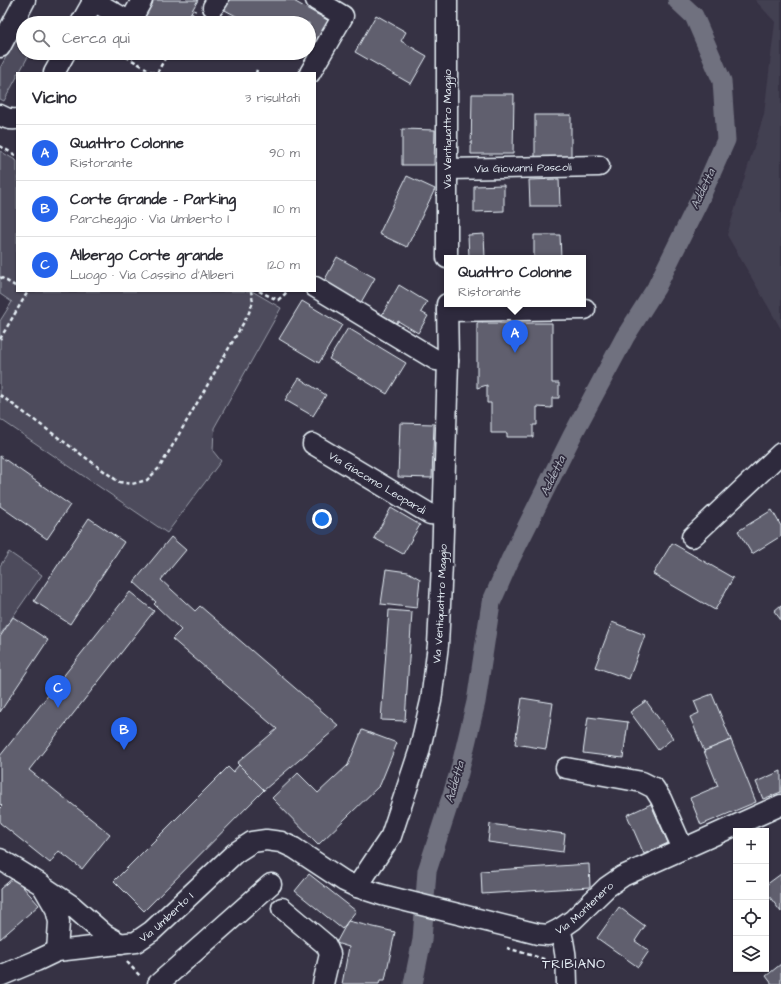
<!DOCTYPE html>
<html lang="it">
<meta charset="utf-8">
<style>
:root{--surface:#fff;--page:#f2f2f3;--text:#2b2b33;--muted:#7c7c81;--line:#e1e1e2;--accent:#2563eb}
body{margin:0;font-family:"Architects Daughter",sans-serif;background:var(--page);color:var(--text)}
.controls{position:absolute;right:12px;bottom:12px;display:grid;overflow:hidden;border-radius:0px;box-shadow:0 1px 3px #0004}
.controls button{width:36px;height:36px;display:grid;place-items:center;padding:0;border:0;border-bottom:1px solid var(--line);background:var(--surface);color:var(--text);font:20px sans-serif}
.you{position:absolute;left:322px;top:519px;width:14px;height:14px;margin:-10px;border:3px solid #fff;border-radius:50%;background:#1a73e8;box-shadow:0 0 0 6px #1a73e833}
.badge{display:grid;place-items:center;width:26px;height:26px;border-radius:50%;background:var(--accent);color:#fff;font-size:13px;font-weight:700}
.pin{position:absolute;translate:-50% -33px;filter:drop-shadow(0 1px 2px #0008)}
.pin::after{content:'';position:absolute;top:21px;width:14px;height:12px;background:inherit;clip-path:polygon(0 0,100% 0,50% 100%)}
.popup{position:absolute;left:444px;top:255px;width:142px;height:52px;box-sizing:border-box;display:grid;place-content:center;border-radius:0px;background:var(--surface);filter:drop-shadow(0 1px 3px #0005);font-size:13px;white-space:nowrap;color:var(--muted)}
.popup b{font-size:15px;color:var(--text)}
.popup::after{content:'';position:absolute;left:50%;top:100%;margin-left:-8px;border:8px solid transparent;border-top-color:var(--surface)}
.list{margin:0;padding:0;list-style:none}
h2{display:flex;justify-content:space-between;align-items:center;height:52px;margin:0;padding:0 16px;font-size:17px}
h2 small{font-size:13px;font-weight:400;color:var(--muted)}
.list li{display:grid;grid-template-columns:26px 1fr auto;gap:12px;align-items:center;box-sizing:border-box;height:56px;padding:0 16px;border-top:1px solid var(--line)}
.list b{display:block;font-size:15px;white-space:nowrap}
.list p{margin:0;font-size:13px;white-space:nowrap;color:var(--muted)}
.list em{font-size:13px;font-style:normal;color:var(--muted)}
.icon{flex:none;width:22px;height:22px;fill:none;stroke:currentColor;stroke-width:2;stroke-linecap:round;stroke-linejoin:round}
.map{position:relative;flex:none;width:781px;height:984px;overflow:hidden}
.search{position:absolute;background:var(--surface);box-shadow:0 1px 3px #0004;left:16px;top:16px;width:300px;height:44px;display:flex;align-items:center;gap:10px;box-sizing:border-box;padding:0 14px;border-radius:22px;color:var(--muted);font-size:15px}
.panel{position:absolute;background:var(--surface);box-shadow:0 1px 3px #0004;left:16px;top:72px;width:300px;height:220px;border-radius:0px}
.map>svg:first-child{display:block}
.built{fill:#433f51}
.green{fill:#4d4b5c;stroke:#9a9eaa}
.lines{fill:none;stroke-linecap:round;stroke-linejoin:round}
.canal{stroke:#70717f;stroke-width:19}
.building{fill:#605e6e;stroke:#e8f1f8}
.minor-casing{stroke:#e8f1f8;stroke-width:23}
.path{stroke:#e8f1f8;stroke-width:2.5;stroke-dasharray:4 3;stroke-linecap:butt}
.minor{stroke:#2f2a3d;stroke-width:20}
.labels{text-anchor:middle;dominant-baseline:central;stroke-width:3.5;stroke-linejoin:round;paint-order:stroke}
.street-label{font-size:11px;fill:#e8f1f8;stroke:#2f2a3d}
.water-label{font-size:12px;font-style:italic;fill:#b2b7c2;stroke:#2f2a3d}
.quarter-label{font-size:13px;letter-spacing:1px;fill:#e8f1f8;stroke:#2f2a3d}
</style>
<div class="map">
<svg width="781" height="984" viewBox="0 0 781 984">
<rect width="100%" height="100%" fill="#363244"/>
<filter id="ink" filterUnits="userSpaceOnUse"><feTurbulence type="fractalNoise" baseFrequency=".025" numOctaves="2"/><feDisplacementMap in="SourceGraphic" scale="8" xChannelSelector="R" yChannelSelector="G"/><feConvolveMatrix kernelMatrix="1 2 1 2 8 2 1 2 1" color-interpolation-filters="sRGB"/></filter>
<g filter="url(#ink)">
<polygon class="built" points="755,0 781,0 781,329 727,235 764,114 775,22"/>
<g class="green">
<polygon points="19,33 23,35 23,53 30,53 19,73 17,73 17,77 4,101 0,99 0,68"/>
<polygon points="0,151 17,161 17,291 252,291 281,308 214,428 213,451 221,461 167,533 0,419 0,321 12,302 0,294"/>
<polygon points="9,552 42,575 0,635 0,566"/>
</g>
<g class="lines">
<polyline class="canal" points="413,984 422,940 427,871 459,773 476,702 491,603 510,560 572,436 625,337 656,288 699,201 726,140 722,81 694,16 677,0"/>
</g>
<g class="building">
<polygon points="153,0 198,0 185,23 140,23"/>
<polygon points="228,0 292,0 331,22 310,58 302,53 309,53 309,23 249,23 223,9"/>
<polygon points="376,15 406,32 401,41 427,56 411,84 355,52"/>
<polygon points="472,94 514,94 513,154 471,154"/>
<rect x="535" y="115" width="36" height="44"/>
<polygon points="402,129 435,130 434,165 402,165"/>
<polygon points="407,176 435,189 407,247 379,234"/>
<polygon points="559,179 560,206 530,206 529,180"/>
<polygon points="504,185 504,211 474,212 474,186"/>
<polygon points="484,234 485,258 469,258 468,235"/>
<polygon points="534,235 560,235 561,258 534,258"/>
<polygon points="337,257 375,278 360,304 323,283"/>
<polygon points="399,285 427,302 421,312 428,316 418,333 398,321 397,323 382,315"/>
<polygon points="302,301 342,325 319,363 279,339"/>
<polygon points="477,323 552,323 552,383 559,383 559,398 552,398 552,408 537,407 537,425 533,425 533,437 507,437 507,433 491,433 491,403 487,403 487,385 477,388"/>
<polygon points="348,328 406,363 387,394 329,359"/>
<polygon points="299,378 326,395 313,416 285,400"/>
<polygon points="400,423 434,424 432,478 398,477"/>
<polygon points="0,456 70,505 47,539 0,506"/>
<polygon points="391,508 420,525 403,554 374,538"/>
<polygon points="772,510 781,526 781,536 752,554 738,531"/>
<polygon points="89,518 124,542 70,624 34,601"/>
<polygon points="171,537 186,550 161,580 195,611 200,606 339,726 264,790 237,763 277,729 172,639 181,630 154,604 156,602 134,582"/>
<polygon points="672,543 733,578 715,610 653,574"/>
<polygon points="386,569 408,572 420,579 417,608 381,604"/>
<polygon points="130,592 154,611 29,770 110,834 82,869 59,851 50,863 0,823 0,808 2,806 0,804 0,756"/>
<polygon points="781,605 781,620 774,611"/>
<polygon points="389,610 412,612 405,721 381,720"/>
<polygon points="13,617 48,640 0,712 0,637"/>
<polygon points="612,622 645,635 629,679 595,667"/>
<polygon points="712,694 731,740 704,751 690,717 699,713 694,701"/>
<polygon points="522,698 553,703 546,749 515,744"/>
<polygon points="646,701 673,738 658,750 630,712"/>
<polygon points="588,717 628,722 623,758 583,753"/>
<polygon points="362,730 397,743 380,785 318,845 272,798 298,773 318,793 348,765"/>
<polygon points="731,740 756,802 701,825 690,798 718,786 704,751"/>
<polygon points="239,765 264,790 144,911 114,881 228,767 233,772"/>
<polygon points="781,771 781,792 763,799 756,782"/>
<polygon points="651,804 668,843 644,854 627,815"/>
<polygon points="490,824 565,834 563,852 488,842"/>
<polygon points="589,864 590,887 482,894 481,871"/>
<polygon points="309,874 356,911 342,929 295,891"/>
<polygon points="781,874 781,912 766,892 766,885"/>
<polygon points="14,877 39,905 0,939 0,889"/>
<polygon points="619,907 645,926 635,941 649,951 638,967 597,938"/>
<polygon points="348,921 395,932 385,980 380,980 379,984 342,984 349,947 336,943"/>
<polygon points="781,964 781,984 772,984 766,976"/>
</g>
<g class="lines">
<defs>
<g id="minor">
<polyline points="92,0 130,22 142,0"/>
<polyline points="447,0 447,258"/>
<polyline points="213,7 218,0"/>
<polyline points="81,23 94,0"/>
<polyline points="0,47 25,0"/>
<polyline points="54,73 65,53"/>
<polyline points="310,73 343,16 316,0"/>
<path d="M 0,115 C 5,118 11,120 17,119"/>
<path id="s1" d="M 448,169 L 599,166"/>
<polyline points="315,287 436,360 448,361"/>
<polyline points="447,311 585,309"/>
<path id="s2" d="M 313,444 L 430,514 L 443,515"/>
<polyline points="692,537 781,453"/>
<polyline points="566,768 642,782 654,788 661,799 683,849"/>
<polyline points="0,859 42,885 56,909 59,922 57,951"/>
<path id="s3" d="M 357,887 L 391,836 L 419,752 L 431,701 L 438,645 L 442,564 L 448,361 L 447,304"/>
<polyline points="47,889 71,905 104,934 121,944"/>
<polyline points="282,908 326,945 330,954 323,984"/>
<path d="M 560,929 C 566,948 567,964 567,984"/>
<path id="s4" d="M 0,976 L 36,961 L 57,951 L 136,942 L 152,931 L 235,853 L 252,842 L 266,840 L 281,842 L 294,848 L 344,881 L 357,887 L 382,895 L 538,934 L 548,935 L 560,929 L 573,920 L 607,887 L 623,876 L 781,805"/>
<polyline points="158,984 271,884"/>
</g>
</defs>
<use href="#minor" class="minor-casing"/>
<g class="path">
<polyline points="229,16 242,23"/>
<polyline points="187,23 195,10"/>
<polyline points="120,53 154,73"/>
<polyline points="157,73 168,53"/>
<polyline points="256,73 257,70"/>
<polyline points="0,146 17,156"/>
<polyline points="0,277 17,287"/>
<polyline points="259,291 267,295 278,300 285,294 287,291"/>
<polyline points="0,339 27,293 24,291"/>
<polyline points="0,395 119,482 132,484 147,480 160,467 248,315 253,302 251,291"/>
<polyline points="507,948 547,960"/>
<polyline points="127,962 140,976"/>
</g>
<use href="#minor" class="minor"/>
</g>
</g>
<g class="labels">
<g class="street-label">
<text transform="translate(447 129) rotate(-90)">Via Ventiquattro Maggio</text>
<text stroke="none"><textPath href="#s1" startOffset="75">Via Giovanni Pascoli</textPath></text>
<text stroke="none"><textPath href="#s2" startOffset="75">Via Giacomo Leopardi</textPath></text>
<text stroke="none"><textPath href="#s3" startOffset="300">Via Ventiquattro Maggio</textPath></text>
<text stroke="none"><textPath href="#s4" startOffset="656">Via Montenero</textPath></text>
<text stroke="none"><textPath href="#s4" startOffset="181">Via Umberto I</textPath></text>
</g>
<g class="water-label">
<text transform="translate(703 189) rotate(-65)">Addetta</text>
<text transform="translate(553 476) rotate(-64)">Addetta</text>
<text transform="translate(455 782) rotate(-74)">Addetta</text>
</g>
<g class="quarter-label">
<text x="574" y="964">TRIBIANO</text>
</g>
</g>
</svg>
<div class="controls">
<button>+</button>
<button>−</button>
<button><svg class="icon" aria-label="locate" viewBox="0 0 24 24"><circle cx="12" cy="12" r="6"/><path d="M12 2v4M12 18v4M2 12h4M18 12h4"/></svg></button>
<button><svg class="icon" aria-label="layers" viewBox="0 0 24 24"><path d="M12 4l9 5-9 5-9-5zM3 14l9 5 9-5"/></svg></button>
</div>
<div class="you"></div>
<div class="pin badge" style="left:515px;top:353px">A</div>
<div class="popup"><b>Quattro Colonne</b>Ristorante</div>
<div class="pin badge" style="left:124px;top:750px">B</div>
<div class="pin badge" style="left:58px;top:708px">C</div>
<div class="search"><svg class="icon" aria-label="search" viewBox="0 0 24 24"><circle cx="10" cy="10" r="6"/><path d="M15 15l6 6"/></svg>Cerca qui</div>
<section class="panel">
<h2>Vicino<small>3 risultati</small></h2>
<ul class="list">
<li><span class="badge">A</span><div><b>Quattro Colonne</b><p>Ristorante</p></div><em>90 m</em></li>
<li><span class="badge">B</span><div><b>Corte Grande - Parking</b><p>Parcheggio · Via Umberto I</p></div><em>110 m</em></li>
<li><span class="badge">C</span><div><b>Albergo Corte grande</b><p>Luogo · Via Cassino d'Alberi</p></div><em>120 m</em></li>
</ul>
</section>
</div>
